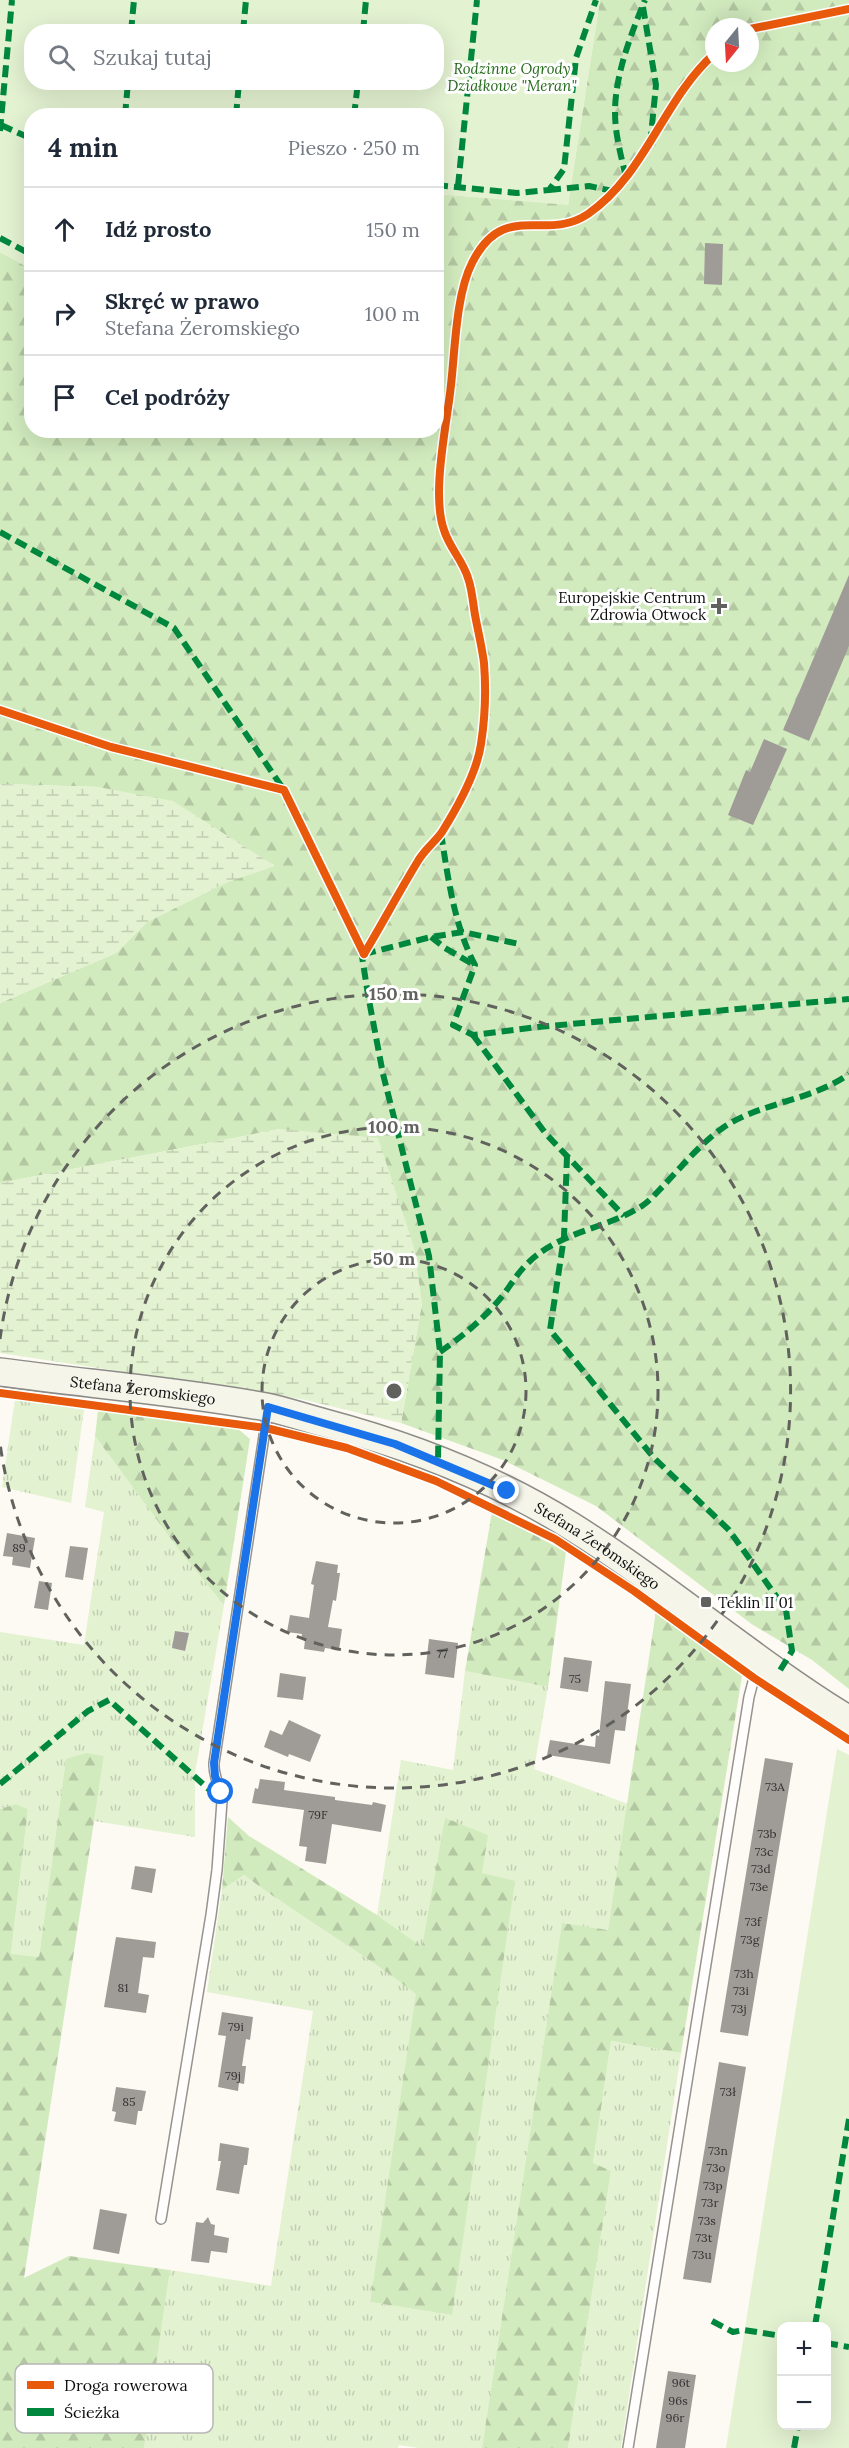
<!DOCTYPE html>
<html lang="pl">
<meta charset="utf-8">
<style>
:root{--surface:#fff;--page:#f2f2f3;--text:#1f2937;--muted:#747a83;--line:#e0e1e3}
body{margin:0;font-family:Lora,serif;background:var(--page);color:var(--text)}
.controls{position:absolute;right:18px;bottom:18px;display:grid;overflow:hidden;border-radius:12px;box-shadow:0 6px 24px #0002}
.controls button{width:54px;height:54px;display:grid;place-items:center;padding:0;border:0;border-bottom:2px solid var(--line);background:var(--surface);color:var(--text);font:30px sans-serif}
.compass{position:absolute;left:705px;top:18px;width:54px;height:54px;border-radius:50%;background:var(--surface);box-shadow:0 6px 24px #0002;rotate:198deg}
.stop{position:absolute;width:18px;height:18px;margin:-14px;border:4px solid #1a73e8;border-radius:50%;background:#fff}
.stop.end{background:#1a73e8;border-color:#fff;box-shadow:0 2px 6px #0008}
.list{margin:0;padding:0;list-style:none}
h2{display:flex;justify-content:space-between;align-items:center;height:78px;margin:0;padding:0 24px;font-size:26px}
h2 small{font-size:20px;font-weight:400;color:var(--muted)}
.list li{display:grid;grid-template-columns:39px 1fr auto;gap:18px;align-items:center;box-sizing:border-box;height:84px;padding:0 24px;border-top:2px solid var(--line)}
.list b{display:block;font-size:22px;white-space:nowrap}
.list p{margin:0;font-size:20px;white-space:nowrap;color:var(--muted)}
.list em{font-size:20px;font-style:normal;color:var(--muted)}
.icon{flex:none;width:33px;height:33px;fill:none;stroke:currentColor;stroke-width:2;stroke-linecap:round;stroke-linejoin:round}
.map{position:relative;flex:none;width:849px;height:2448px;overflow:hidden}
.search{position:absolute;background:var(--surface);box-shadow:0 6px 24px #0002;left:24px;top:24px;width:420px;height:66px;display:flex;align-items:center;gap:15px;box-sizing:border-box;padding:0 21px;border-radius:24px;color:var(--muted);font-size:22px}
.panel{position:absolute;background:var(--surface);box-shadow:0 6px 24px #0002;left:24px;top:108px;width:420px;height:330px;border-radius:24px}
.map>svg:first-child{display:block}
.grass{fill:url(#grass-tufts)}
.forest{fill:url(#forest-firs);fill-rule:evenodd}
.wetland{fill:url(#wetland-marsh)}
.garden{fill:#e3f2d1;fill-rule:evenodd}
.building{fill:#9f9c98}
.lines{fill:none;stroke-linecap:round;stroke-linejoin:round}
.lane-casing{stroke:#959491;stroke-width:12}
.secondary-casing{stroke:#8c8b87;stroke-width:30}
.lane{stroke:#fffefd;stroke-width:9}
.secondary{stroke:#f5f5ea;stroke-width:27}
.quiet{stroke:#00873e;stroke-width:6;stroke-dasharray:12 6;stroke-linecap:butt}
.cycleway-casing{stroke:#fff;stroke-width:11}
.cycleway{stroke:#e8590c;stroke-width:8}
.route{stroke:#1a73e8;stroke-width:8}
.ring{fill:none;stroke:#61615e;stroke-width:3;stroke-dasharray:10 8}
.poi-dot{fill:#61615e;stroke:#fff;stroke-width:2}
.labels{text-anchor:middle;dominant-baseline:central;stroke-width:6;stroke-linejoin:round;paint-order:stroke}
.number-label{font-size:12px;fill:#323230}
.park-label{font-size:15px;font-style:italic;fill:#256a1a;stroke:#fff}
.poi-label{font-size:15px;fill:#0e0e0e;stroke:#fff;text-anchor:end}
.street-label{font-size:15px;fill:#0e0e0e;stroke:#fff}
.key{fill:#fff;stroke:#b7b7b7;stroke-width:1.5}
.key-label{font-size:16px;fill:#0e0e0e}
.centre{fill:#61615e;stroke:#fff;stroke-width:3}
.ring-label{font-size:18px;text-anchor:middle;font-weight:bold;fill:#61615e;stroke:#fff;stroke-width:6;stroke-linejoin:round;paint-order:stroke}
</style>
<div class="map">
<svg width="849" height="2448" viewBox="0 0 849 2448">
<defs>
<pattern id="grass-tufts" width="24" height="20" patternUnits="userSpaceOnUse" patternTransform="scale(1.5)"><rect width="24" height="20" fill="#e3f2d1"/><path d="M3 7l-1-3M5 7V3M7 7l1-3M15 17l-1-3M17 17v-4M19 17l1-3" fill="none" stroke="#c2ceb2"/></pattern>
<pattern id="forest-firs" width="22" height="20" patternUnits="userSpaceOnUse" patternTransform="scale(1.5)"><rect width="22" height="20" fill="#d2ebbe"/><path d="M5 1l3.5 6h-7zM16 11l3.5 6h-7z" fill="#b3c8a2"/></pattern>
<pattern id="wetland-marsh" width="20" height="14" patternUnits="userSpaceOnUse" patternTransform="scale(1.5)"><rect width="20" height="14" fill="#e3f2d1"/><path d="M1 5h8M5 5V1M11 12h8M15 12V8" fill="none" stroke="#c2ceb2"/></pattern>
</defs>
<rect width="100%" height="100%" fill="#fcfaf2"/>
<g class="grass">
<polygon points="15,1400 84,1409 71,1503 2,1487"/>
<polygon points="95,1436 182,1554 224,1605 195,1773 195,1837 94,1821 104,1756 66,1759 39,1957 11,1955 28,1809 16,1804 0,1809 0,1632 84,1645 104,1512 85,1507"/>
<path d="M 465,1671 L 548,1687 L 534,1769 L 628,1804 L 608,1930 L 562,1924 L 482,2448 L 419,2448 L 399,2445 L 398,2448 L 144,2448 L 170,2270 L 271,2286 L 313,2011 L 207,1992 L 222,1890 L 244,1875 C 300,1917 361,1952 417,1994 L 370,2302 L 452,2315 L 423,1948 L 377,1915 L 401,1760 L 453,1770 Z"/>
<polygon points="611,2041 681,2053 621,2448 568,2448 611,2171 593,2164"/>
</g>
<g class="forest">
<path d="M 600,0 L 849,0 L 849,1689 L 812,1660 L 753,1625 L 596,1506 L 503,1460 L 401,1423 L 422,1303 L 280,1129 L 0,1183 L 0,1003 L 116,953 L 147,922 L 225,883 L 274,865 L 98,787 L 0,784 L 0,252 L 31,269 L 32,430 L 436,430 L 437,194 L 568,204 ZM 714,27 L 750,27 L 750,63 L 714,63 Z"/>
<polygon points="98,1411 237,1428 250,1439 224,1605 182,1554 95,1436"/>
<polygon points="492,1512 566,1552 548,1687 465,1671"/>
<polygon points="656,1611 742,1676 681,2053 611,2041 593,2163 611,2171 568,2448 482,2448 562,1923 608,1930"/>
<polygon points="86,1753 104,1756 24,2278 69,2256 170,2270 144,2448 0,2448 0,1809 16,1804 28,1809 11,1954 39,1957 66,1759"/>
<path d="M 228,1817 L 249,1836 L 377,1915 L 422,1947 L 445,1818 L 488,1835 L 482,1873 L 515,1881 L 452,2315 L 370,2302 L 416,1994 C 361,1951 300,1917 244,1875 L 222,1890 Z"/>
</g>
<g class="wetland">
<polygon points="0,784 98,787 173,801 275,866 225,883 147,922 116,953 0,1003"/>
<polygon points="280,1129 378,1138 414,1247 422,1303 401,1423 301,1399 0,1353 0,1183"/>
</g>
<g class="garden">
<path d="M 0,0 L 600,0 L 568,205 L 437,194 L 436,116 L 32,116 L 31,269 L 0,252 ZM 32,32 L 436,32 L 436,82 L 32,82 Z"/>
<path d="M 837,1749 L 849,1755 L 849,2448 L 726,2448 ZM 782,2326 L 826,2326 L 826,2426 L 782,2426 Z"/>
</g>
<g class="building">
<polygon points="705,243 723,244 722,285 704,284"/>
<polygon points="849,575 849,646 809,741 783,730"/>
<polygon points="764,739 787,749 753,825 728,815 746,770 750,772"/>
<polygon points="7,1533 35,1538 30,1568 12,1565 13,1557 3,1556"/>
<polygon points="70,1546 88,1548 83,1580 65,1577"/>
<polygon points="316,1561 338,1565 337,1573 340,1573 336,1601 333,1600 328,1627 342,1629 339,1650 325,1648 324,1652 304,1649 305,1640 301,1639 302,1634 287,1632 290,1615 309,1618 314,1585 311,1584"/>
<polygon points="39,1581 52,1583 48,1610 34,1608"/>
<polygon points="175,1631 189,1633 185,1651 172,1648"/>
<polygon points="429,1639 458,1643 454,1678 425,1674"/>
<polygon points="564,1657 592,1661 588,1692 560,1688"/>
<polygon points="280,1673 306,1677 303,1700 277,1697"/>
<polygon points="605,1681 631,1684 625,1731 615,1730 610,1764 547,1755 550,1740 595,1747 596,1735 599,1736"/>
<polygon points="289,1720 321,1735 310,1762 289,1754 288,1757 264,1747 270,1730 282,1735"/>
<polygon points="765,1758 793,1763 748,2036 720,2032"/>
<polygon points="260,1779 285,1782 284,1790 335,1797 335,1800 372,1805 373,1802 386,1805 381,1832 332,1824 326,1864 305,1861 307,1847 299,1846 304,1810 252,1803 255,1788 258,1789"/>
<polygon points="135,1866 156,1869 152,1893 131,1889"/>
<polygon points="116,1937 156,1942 154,1958 143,1957 138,1993 149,1995 146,2013 104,2007"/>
<polygon points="222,2012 253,2017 250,2040 246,2039 242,2066 246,2066 244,2084 239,2083 238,2091 218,2087 226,2036 218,2035"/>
<polygon points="719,2062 746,2067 711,2283 683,2279"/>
<polygon points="116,2087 146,2091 142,2111 138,2111 136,2125 114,2121 116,2112 112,2111"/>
<polygon points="220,2143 249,2148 247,2165 244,2165 239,2194 216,2190 221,2161 218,2161"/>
<polygon points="100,2209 127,2214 119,2254 93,2249"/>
<polygon points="208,2217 211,2224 215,2225 214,2235 229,2238 227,2253 211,2251 209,2263 191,2261 196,2222 203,2223"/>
<polygon points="668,2371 696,2375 685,2448 656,2448"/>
</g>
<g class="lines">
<defs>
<g id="lane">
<path d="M 161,2219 L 211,1915 L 217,1870 L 222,1801 C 221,1787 213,1777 214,1763 L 268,1410"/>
<polyline points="628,2448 749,1697 754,1678 761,1664"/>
</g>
<g id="secondary">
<path id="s1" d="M 0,1372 C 89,1384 178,1391 266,1407 C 286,1411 305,1418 325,1423 C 411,1446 496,1479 571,1526 C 667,1586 753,1661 849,1720"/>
</g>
</defs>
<use href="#lane" class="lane-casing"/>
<use href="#secondary" class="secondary-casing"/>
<use href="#lane" class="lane"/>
<use href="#secondary" class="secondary"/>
<g class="quiet">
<polyline points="643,7 656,85 651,135"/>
<polyline points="131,32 134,0"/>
<polyline points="243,32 246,0"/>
<polyline points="363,32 366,0"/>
<polyline points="125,116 128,82"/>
<polyline points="236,116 239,82"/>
<polyline points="354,116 358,82"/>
<polyline points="1,125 32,139"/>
<polyline points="0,131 12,0"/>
<path d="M 626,177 C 621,156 615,134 615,112 C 615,75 631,34 645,0"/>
<polyline points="436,185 517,193 549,190 564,169 576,58 596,0"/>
<polyline points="458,186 477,0"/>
<polyline points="549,190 589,186 613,191"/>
<polyline points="0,238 32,255"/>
<polyline points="0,532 174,628 284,790"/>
<path d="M 441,833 C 448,878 454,925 475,965 L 453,1025 L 473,1035 L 538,1027 L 849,999"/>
<polyline points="431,937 445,948 474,965"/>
<polyline points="361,950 368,995 383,1074 429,1256 440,1352 438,1460"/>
<polyline points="364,954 431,937 463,932 519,944"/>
<polyline points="473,1035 546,1134 624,1216"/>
<polyline points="567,1156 564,1237 550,1330 654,1458 729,1530 786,1610 792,1651 779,1672"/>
<path d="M 440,1352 C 464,1335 485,1318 504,1294 C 512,1283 519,1271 529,1262 C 561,1231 606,1229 642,1206 C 651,1200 658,1191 665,1184 C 684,1164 701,1143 724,1127 C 762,1102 811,1101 849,1074"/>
<polyline points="0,1784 88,1711 109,1700 222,1801"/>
<polyline points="712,2321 733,2332 744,2330 782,2336"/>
<polyline points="815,2326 849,2119"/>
<polyline points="826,2343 849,2347"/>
<polyline points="794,2448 798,2426"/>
</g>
<defs>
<g id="cycleway">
<polyline points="750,29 849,9"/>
<polyline points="0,710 111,747 284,790 364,954"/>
<path d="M 364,954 C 382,924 399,892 418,861 C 424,850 435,842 442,832 C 457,808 477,772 481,744 C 485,718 486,688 484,663 C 482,647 478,631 475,615 C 473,603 472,589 468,578 C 463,561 449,547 444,530 C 431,494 447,424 451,385 C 455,350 456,294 472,263 C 504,199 545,243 588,214 C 646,174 663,100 714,54"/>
<polyline points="0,1393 266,1428 347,1448 436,1481 555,1539 634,1591 754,1678 849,1740"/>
</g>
</defs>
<use href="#cycleway" class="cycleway-casing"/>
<use href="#cycleway" class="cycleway"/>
</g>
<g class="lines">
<polyline class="route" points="221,1792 215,1776 214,1763 268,1407 395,1444 507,1491"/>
</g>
<g class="ring">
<circle cx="394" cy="1391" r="132"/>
<circle cx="394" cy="1391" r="264"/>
<path d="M0 1339A397 397 0 1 1 0 1443"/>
</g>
<g class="poi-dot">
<path d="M716 597h6v6h6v6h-6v6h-6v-6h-6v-6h6z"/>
<rect x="700" y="1596" width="12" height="12" rx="3"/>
</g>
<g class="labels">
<g class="number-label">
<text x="19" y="1547">89</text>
<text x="442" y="1653">77</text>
<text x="575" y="1678">75</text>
<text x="775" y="1786">73A</text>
<text x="318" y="1814">79F</text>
<text x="767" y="1833">73b</text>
<text x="764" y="1851">73c</text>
<text x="761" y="1868">73d</text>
<text x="759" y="1886">73e</text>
<text x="753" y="1921">73f</text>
<text x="750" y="1939">73g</text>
<text x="744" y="1973">73h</text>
<text x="123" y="1987">81</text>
<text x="741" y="1990">73i</text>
<text x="739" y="2008">73j</text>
<text x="236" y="2026">79i</text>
<text x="233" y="2075">79j</text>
<text x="728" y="2091">73ł</text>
<text x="129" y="2101">85</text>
<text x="718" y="2150">73n</text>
<text x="716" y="2167">73o</text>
<text x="713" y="2185">73p</text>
<text x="710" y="2202">73r</text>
<text x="707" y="2220">73s</text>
<text x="704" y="2237">73t</text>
<text x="702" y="2254">73u</text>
<text x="681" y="2382">96t</text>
<text x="678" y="2400">96s</text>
<text x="675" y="2417">96r</text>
</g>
<g class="park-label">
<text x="512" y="68">Rodzinne Ogrody<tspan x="512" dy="17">Działkowe "Meran"</tspan></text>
</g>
<g class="poi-label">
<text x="706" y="597">Europejskie Centrum<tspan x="706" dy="17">Zdrowia Otwock</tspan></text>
<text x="718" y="1602" text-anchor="start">Teklin II 01</text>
</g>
<g class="street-label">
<text stroke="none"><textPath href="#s1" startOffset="144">Stefana Żeromskiego</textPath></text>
<text stroke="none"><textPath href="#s1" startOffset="630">Stefana Żeromskiego</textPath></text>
</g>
</g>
<rect x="15" y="2364" width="198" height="69" rx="9" class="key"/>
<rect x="27" y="2381" width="27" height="8" fill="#e8590c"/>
<rect x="27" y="2408" width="27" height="8" fill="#00873e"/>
<g class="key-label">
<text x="64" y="2391">Droga rowerowa</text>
<text x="64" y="2418">Ścieżka</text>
</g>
<circle cx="394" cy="1391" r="9" class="centre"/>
<g class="ring-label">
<text x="394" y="1000">150 m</text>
<text x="394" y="1133">100 m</text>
<text x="394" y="1265">50 m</text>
</g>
</svg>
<div class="controls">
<button>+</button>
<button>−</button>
</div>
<svg class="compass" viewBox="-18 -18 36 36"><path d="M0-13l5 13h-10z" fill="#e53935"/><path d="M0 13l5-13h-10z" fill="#747a83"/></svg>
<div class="stop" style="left:221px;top:1792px"></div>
<div class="stop end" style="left:507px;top:1491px"></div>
<div class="search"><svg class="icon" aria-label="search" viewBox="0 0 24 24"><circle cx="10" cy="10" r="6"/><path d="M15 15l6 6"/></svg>Szukaj tutaj</div>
<section class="panel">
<h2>4 min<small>Pieszo · 250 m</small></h2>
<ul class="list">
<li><svg class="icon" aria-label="ahead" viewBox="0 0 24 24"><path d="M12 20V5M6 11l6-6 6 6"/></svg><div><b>Idź prosto</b></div><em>150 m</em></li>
<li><svg class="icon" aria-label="right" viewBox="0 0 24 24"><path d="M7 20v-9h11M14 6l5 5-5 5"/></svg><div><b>Skręć w prawo</b><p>Stefana Żeromskiego</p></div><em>100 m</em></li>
<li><svg class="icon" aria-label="arrive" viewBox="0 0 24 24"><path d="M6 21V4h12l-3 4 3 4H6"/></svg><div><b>Cel podróży</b></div></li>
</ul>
</section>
</div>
